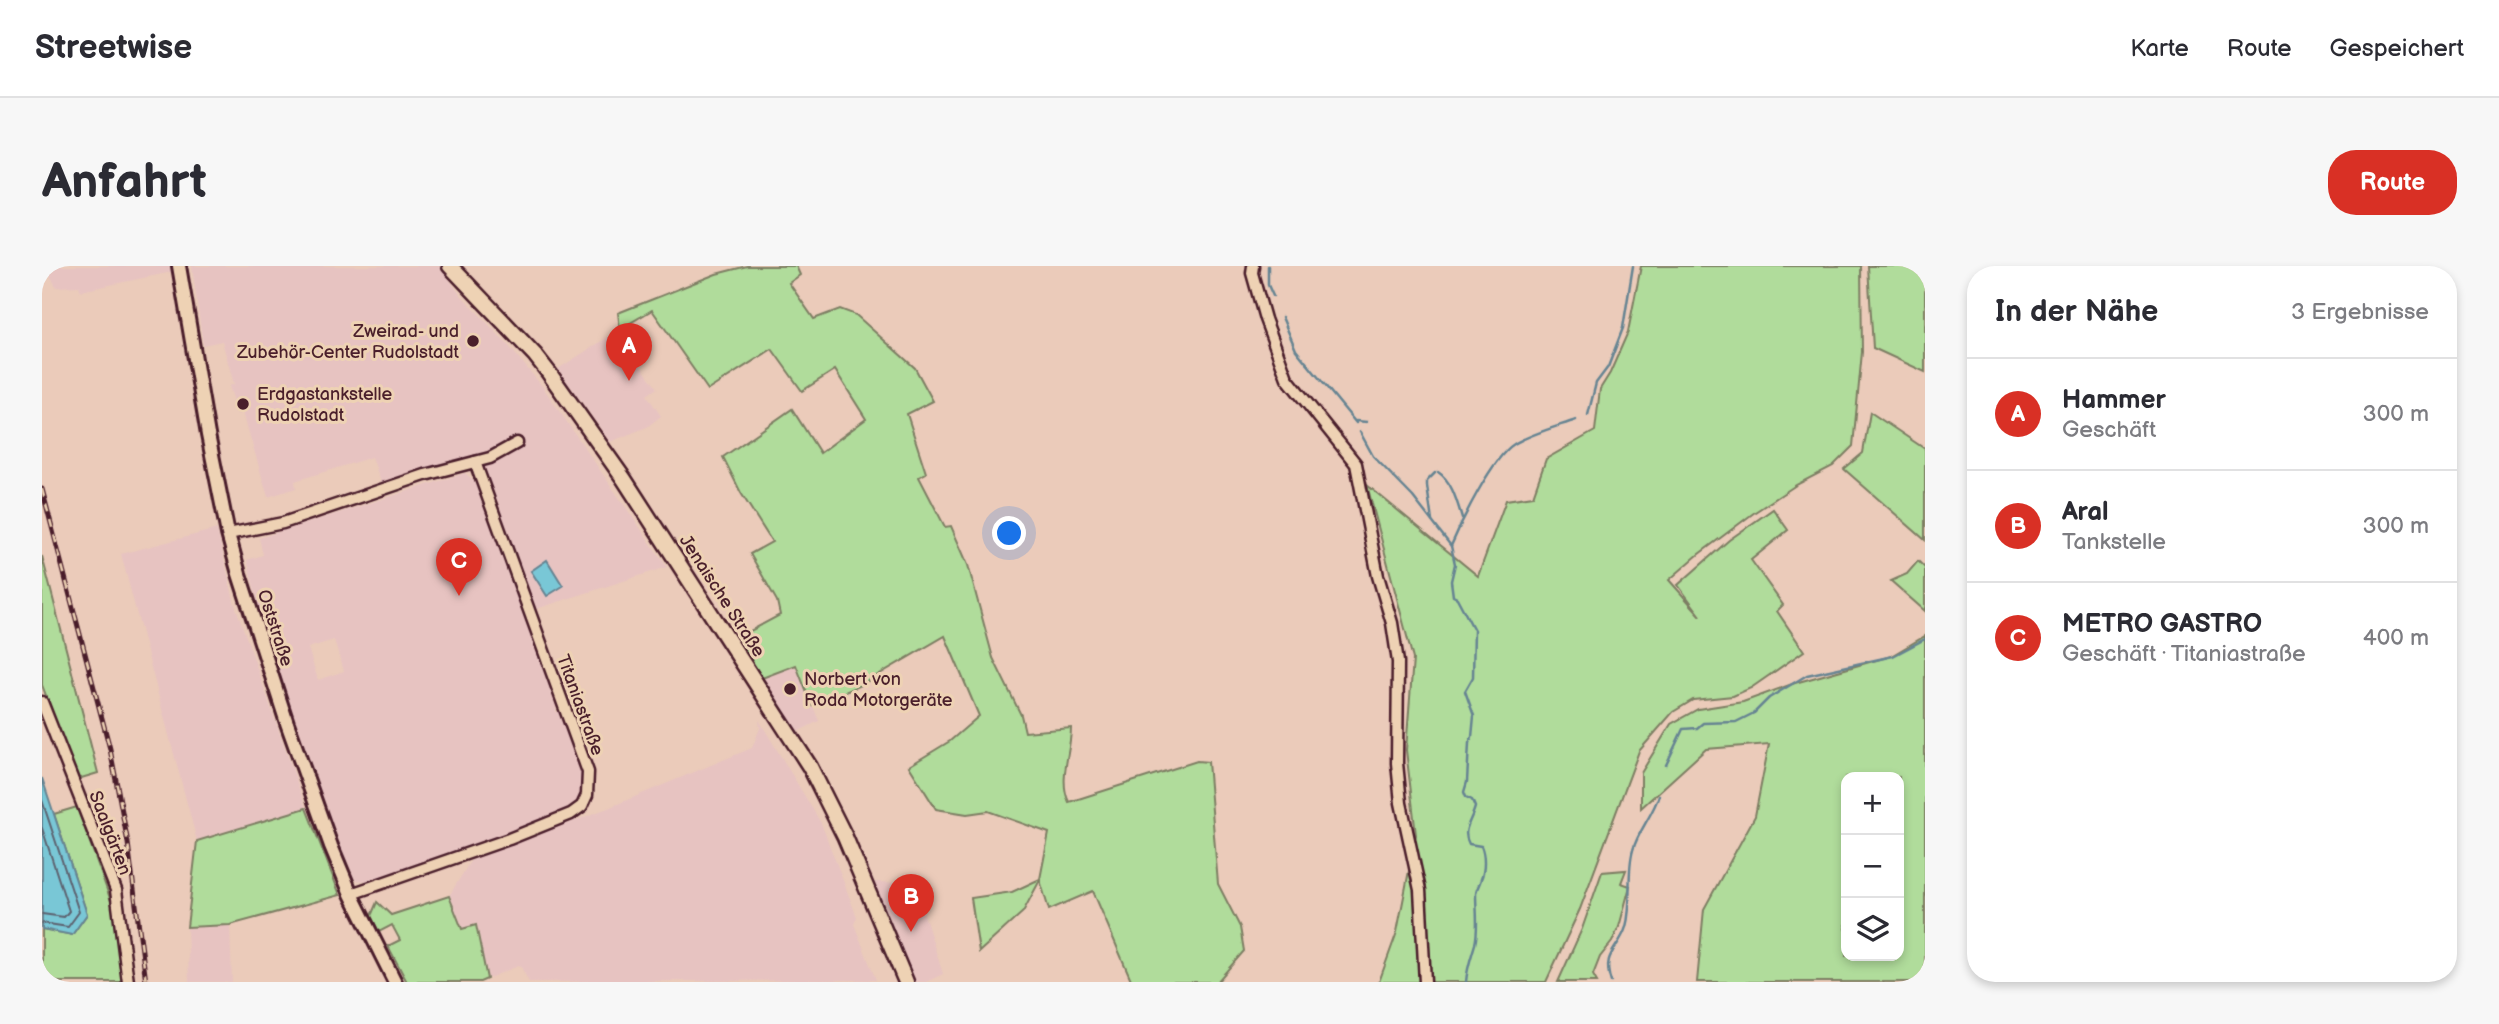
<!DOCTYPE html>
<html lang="de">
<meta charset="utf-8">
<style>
:root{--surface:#fff;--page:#f7f7f7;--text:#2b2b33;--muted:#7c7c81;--line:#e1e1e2;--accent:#d93025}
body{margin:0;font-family:"Balsamiq Sans",sans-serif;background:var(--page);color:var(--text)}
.controls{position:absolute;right:21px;bottom:21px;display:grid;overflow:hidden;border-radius:14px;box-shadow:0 4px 10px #0003}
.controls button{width:63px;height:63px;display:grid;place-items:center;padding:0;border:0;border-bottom:2px solid var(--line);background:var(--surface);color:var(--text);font:35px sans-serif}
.you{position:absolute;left:968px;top:268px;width:24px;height:24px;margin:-18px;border:5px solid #fff;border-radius:50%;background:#1a73e8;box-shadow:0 0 0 10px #1a73e833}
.badge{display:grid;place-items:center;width:46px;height:46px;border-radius:50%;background:var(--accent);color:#fff;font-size:23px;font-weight:700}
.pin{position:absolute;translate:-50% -58px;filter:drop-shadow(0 2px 4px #0008)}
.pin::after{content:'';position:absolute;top:37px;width:24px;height:21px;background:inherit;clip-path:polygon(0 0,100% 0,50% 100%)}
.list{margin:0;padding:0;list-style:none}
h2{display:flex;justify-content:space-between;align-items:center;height:91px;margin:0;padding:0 28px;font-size:30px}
h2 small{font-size:23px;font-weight:400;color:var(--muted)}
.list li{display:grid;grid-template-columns:46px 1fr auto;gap:21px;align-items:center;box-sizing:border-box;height:112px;padding:0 28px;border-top:2px solid var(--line)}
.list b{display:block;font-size:26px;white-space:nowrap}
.list p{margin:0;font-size:23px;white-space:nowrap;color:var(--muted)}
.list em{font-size:23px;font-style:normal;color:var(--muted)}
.icon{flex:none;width:38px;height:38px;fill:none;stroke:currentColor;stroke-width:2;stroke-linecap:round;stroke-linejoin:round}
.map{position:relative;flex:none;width:1883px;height:716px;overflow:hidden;border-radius:28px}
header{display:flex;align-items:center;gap:42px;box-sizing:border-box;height:98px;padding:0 35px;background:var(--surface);border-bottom:2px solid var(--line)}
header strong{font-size:33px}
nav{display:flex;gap:38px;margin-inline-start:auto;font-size:24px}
.intro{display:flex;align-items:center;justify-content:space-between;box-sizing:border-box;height:168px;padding:0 42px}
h1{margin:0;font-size:49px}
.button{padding:18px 32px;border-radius:28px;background:var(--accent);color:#fff;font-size:24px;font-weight:700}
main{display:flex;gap:42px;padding:0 42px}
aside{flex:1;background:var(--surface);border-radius:28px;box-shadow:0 4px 10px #0003}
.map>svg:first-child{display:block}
.built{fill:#e7c3c1;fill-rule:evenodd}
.green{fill:#b0dc9b;stroke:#7d7e63;stroke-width:2;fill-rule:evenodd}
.water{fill:#79c7d6;stroke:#668492;stroke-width:2}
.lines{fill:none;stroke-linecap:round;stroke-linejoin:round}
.shore{stroke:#5d626f;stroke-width:2}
.stream{stroke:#668492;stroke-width:2.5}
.street-casing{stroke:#4a1f2b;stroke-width:15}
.secondary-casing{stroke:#4a1f2b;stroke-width:18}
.primary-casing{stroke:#4a1f2b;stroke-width:19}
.street{stroke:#eed2b4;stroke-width:10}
.secondary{stroke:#eed2b4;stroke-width:12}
.primary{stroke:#eed2b4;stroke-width:14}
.rail-casing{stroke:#4a1f2b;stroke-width:5}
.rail{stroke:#eed2b4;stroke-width:2.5;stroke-dasharray:8;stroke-linecap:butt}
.poi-dot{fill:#4a1f2b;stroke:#eed2b4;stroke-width:2.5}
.labels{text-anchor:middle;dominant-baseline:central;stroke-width:6;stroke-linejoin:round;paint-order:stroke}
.poi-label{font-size:18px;fill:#4a1f2b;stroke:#eed2b4;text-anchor:start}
.street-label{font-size:18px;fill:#4a1f2b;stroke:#eed2b4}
</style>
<header>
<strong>Streetwise</strong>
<nav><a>Karte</a><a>Route</a><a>Gespeichert</a></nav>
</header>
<div class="intro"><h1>Anfahrt</h1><a class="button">Route</a></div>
<main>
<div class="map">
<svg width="1883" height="716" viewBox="0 0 1883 716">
<rect width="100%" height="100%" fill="#ebcbba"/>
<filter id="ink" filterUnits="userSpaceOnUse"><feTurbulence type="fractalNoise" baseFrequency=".0143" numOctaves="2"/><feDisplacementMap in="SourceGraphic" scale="14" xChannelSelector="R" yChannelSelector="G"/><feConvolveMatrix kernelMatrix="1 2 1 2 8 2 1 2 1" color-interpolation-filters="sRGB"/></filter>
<g filter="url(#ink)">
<g class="built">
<polygon points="4,0 129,0 130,6 39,25 37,20 14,21"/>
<polygon points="150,0 398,0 417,27 465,78 500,120 625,301 491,344 434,189 340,219 330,191 253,215 254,222 226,231 201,147 196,148 187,120 192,118 180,75 161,79"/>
<polygon points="574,66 615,122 605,129 619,150 605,161 568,176 516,103"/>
<path d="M 423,207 L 436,218 L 454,265 L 515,434 L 514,446 L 520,445 L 543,510 L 541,529 L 536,539 L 525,546 L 467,570 L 325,615 L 313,614 L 293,569 L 242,424 L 218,346 L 205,294 L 221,289 L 217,272 ZM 292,374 L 302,405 L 276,414 L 266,382 Z"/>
<polygon points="175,263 193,339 264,542 155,575 79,288"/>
<polygon points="754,399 777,455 755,466 720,412"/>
<polygon points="717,454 779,557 815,651 812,658 834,714 487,716 478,699 445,713 435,660 420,663 407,630 429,594 566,542 710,482 718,462"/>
<polygon points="832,616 872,617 901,708 884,716 870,716"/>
<polygon points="188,659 190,716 147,716 145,661"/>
</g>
<g class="green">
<path d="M 705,0 L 754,0 L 758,9 L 747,17 L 772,53 L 798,43 L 814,49 L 873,102 L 891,135 L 865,148 L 884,207 L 877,211 L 903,261 L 909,260 L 926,299 L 951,392 L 979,449 L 983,466 L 1029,462 C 1029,486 1016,514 1027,536 L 1155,495 L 1166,496 L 1176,618 L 1198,661 L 1202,685 L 1175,716 L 1090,716 L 1051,625 L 1007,644 L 998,614 L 981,646 L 937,686 L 929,632 L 970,626 L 998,613 L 1007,567 L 946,545 L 925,548 L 894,543 L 867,500 L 908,475 L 937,450 L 903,370 L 817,420 L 770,440 L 754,399 L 720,412 L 695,372 L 738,349 L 735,335 L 708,288 L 730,276 L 699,227 L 681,191 L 750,143 L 778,187 L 824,153 L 793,104 L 760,125 L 730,83 L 666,124 L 610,44 L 578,63 L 576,47 L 674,8 Z"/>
<polygon points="1599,0 1819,0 1820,86 1811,180 1791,200 1754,219 1713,246 1657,288 1627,314 1659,350 1636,319 1687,274 1731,243 1746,264 1709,294 1741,339 1735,345 1762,385 1709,422 1691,430 1651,434 1631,446 1597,485 1538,643 1504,716 1337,716 1355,666 1374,569 1364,484 1371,393 1325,219 1436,310 1464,234 1491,230 1504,193 1553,165 1558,123 1568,107 1586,66"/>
<polygon points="1826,0 1883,0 1883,106 1831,82"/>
<polygon points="1828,146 1883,183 1883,274 1802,203 1821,187"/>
<polygon points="0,290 56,507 36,513 0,419"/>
<polygon points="1876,295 1883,302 1883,345 1849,315 1865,308"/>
<path d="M 1883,370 L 1883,716 L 1655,716 L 1662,643 L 1713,550 L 1727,478 L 1664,483 L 1599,542 L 1599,507 L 1629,458 L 1656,443 L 1701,436 L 1753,417 L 1849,390 ZM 1857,511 L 1857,690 L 1804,690 L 1804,511 Z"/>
<polygon points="35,541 74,649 82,716 0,716 0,663 30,669 45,648 12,548"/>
<polygon points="264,542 298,629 188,659 145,661 155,575"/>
<polygon points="1584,604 1579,617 1588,620 1577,661 1570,676 1558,691 1551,709 1555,716 1516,716 1540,663 1560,606"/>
<polygon points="407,630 420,663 434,659 445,713 438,716 365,716 346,680 358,674 350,659 337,666 329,650 335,636 349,649"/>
</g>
<g class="water">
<polygon points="505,294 521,320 505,330 489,305"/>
<polygon points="0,512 45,648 30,669 0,663"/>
</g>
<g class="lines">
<g class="shore">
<polyline points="0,534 37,646 26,661 0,657"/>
<polyline points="0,562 27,645 22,651 0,648"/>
</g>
<g class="stream">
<polyline points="1226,0 1226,19 1231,30"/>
<polyline points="1240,51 1254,84 1314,157"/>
<polyline points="1546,149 1554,117 1566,101 1581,62 1591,0"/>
<polyline points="1314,155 1325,156"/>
<path d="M 1318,166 L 1331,190 L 1371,231 L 1409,280 L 1413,298 L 1409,315 L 1411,330 L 1415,332 L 1432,364 L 1431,411 L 1423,425 L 1432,450 L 1430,471 L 1427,477 L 1425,516 L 1422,526 L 1424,531 L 1430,534 L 1433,541 C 1430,554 1419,564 1427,578 L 1439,580 C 1443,589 1443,604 1439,613 C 1438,618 1434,623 1434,628 C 1434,645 1437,662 1433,678 C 1429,692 1425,702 1424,716"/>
<path d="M 1396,206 C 1410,215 1415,236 1420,252"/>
<polyline points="1390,255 1385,220 1385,215 1393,207"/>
<path d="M 1409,280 C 1420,254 1450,192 1472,178 C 1491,167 1514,161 1534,154"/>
<polyline points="1624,499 1641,463 1655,462 1661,457 1694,456 1712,447 1727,432 1765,409 1851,390 1883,373"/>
<path d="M 1569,716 C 1559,687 1577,684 1584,661 C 1591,636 1584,608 1591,584 C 1596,565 1611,549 1617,529"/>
</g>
<defs>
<g id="street">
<polyline points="1211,0 1210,7 1223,53 1245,112 1314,198 1336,310 1350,357 1356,396 1355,497 1359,537 1378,624 1383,716"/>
<polyline points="186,268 241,257 383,209 448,192 475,177"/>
<polyline points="0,436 74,624 86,716"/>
<polyline points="309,628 467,573 529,548 540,540 545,529 546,506 433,196"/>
</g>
<polyline id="secondary" points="137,0 166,169 186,268 197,308 245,457 289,580 309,628 353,716"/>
<polyline id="primary" points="408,0 493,89 507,107 582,213 768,501 803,571 864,716"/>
</defs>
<use href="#street" class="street-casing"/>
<use href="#secondary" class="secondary-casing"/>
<use href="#primary" class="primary-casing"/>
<use href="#street" class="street"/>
<use href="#secondary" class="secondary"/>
<use href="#primary" class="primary"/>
<defs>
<polyline id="rail" points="0,223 68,483 86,577 104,716"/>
</defs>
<use href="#rail" class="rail-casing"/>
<use href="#rail" class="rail"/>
</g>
</g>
<g class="poi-dot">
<circle cx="431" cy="75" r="7"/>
<circle cx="201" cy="138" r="7"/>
<circle cx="748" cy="423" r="7"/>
</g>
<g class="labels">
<g class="poi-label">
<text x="417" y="65" text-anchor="end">Zweirad- und<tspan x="417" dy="21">Zubehör-Center Rudolstadt</tspan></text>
<text x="215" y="128">Erdgastankstelle<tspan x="215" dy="21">Rudolstadt</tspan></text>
<text x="762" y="413">Norbert von<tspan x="762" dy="21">Roda Motorgeräte</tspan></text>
</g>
<g class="street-label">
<text transform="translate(680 330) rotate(57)">Jenaische Straße</text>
<text transform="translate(233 362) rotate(72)">Oststraße</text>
<text transform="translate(538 439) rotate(70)">Titaniastraße</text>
<text transform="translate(68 567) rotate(69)">Saalgärten</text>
</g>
</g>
</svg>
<div class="controls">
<button>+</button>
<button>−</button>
<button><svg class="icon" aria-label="layers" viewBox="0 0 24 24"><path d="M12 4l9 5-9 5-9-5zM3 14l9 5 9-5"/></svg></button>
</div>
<div class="you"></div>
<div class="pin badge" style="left:587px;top:115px">A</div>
<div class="pin badge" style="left:869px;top:666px">B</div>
<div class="pin badge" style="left:417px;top:330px">C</div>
</div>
<aside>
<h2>In der Nähe<small>3 Ergebnisse</small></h2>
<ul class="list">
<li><span class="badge">A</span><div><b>Hammer</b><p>Geschäft</p></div><em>300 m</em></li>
<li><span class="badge">B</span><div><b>Aral</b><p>Tankstelle</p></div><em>300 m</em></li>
<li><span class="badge">C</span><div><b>METRO GASTRO</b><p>Geschäft · Titaniastraße</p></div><em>400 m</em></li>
</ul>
</aside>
</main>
